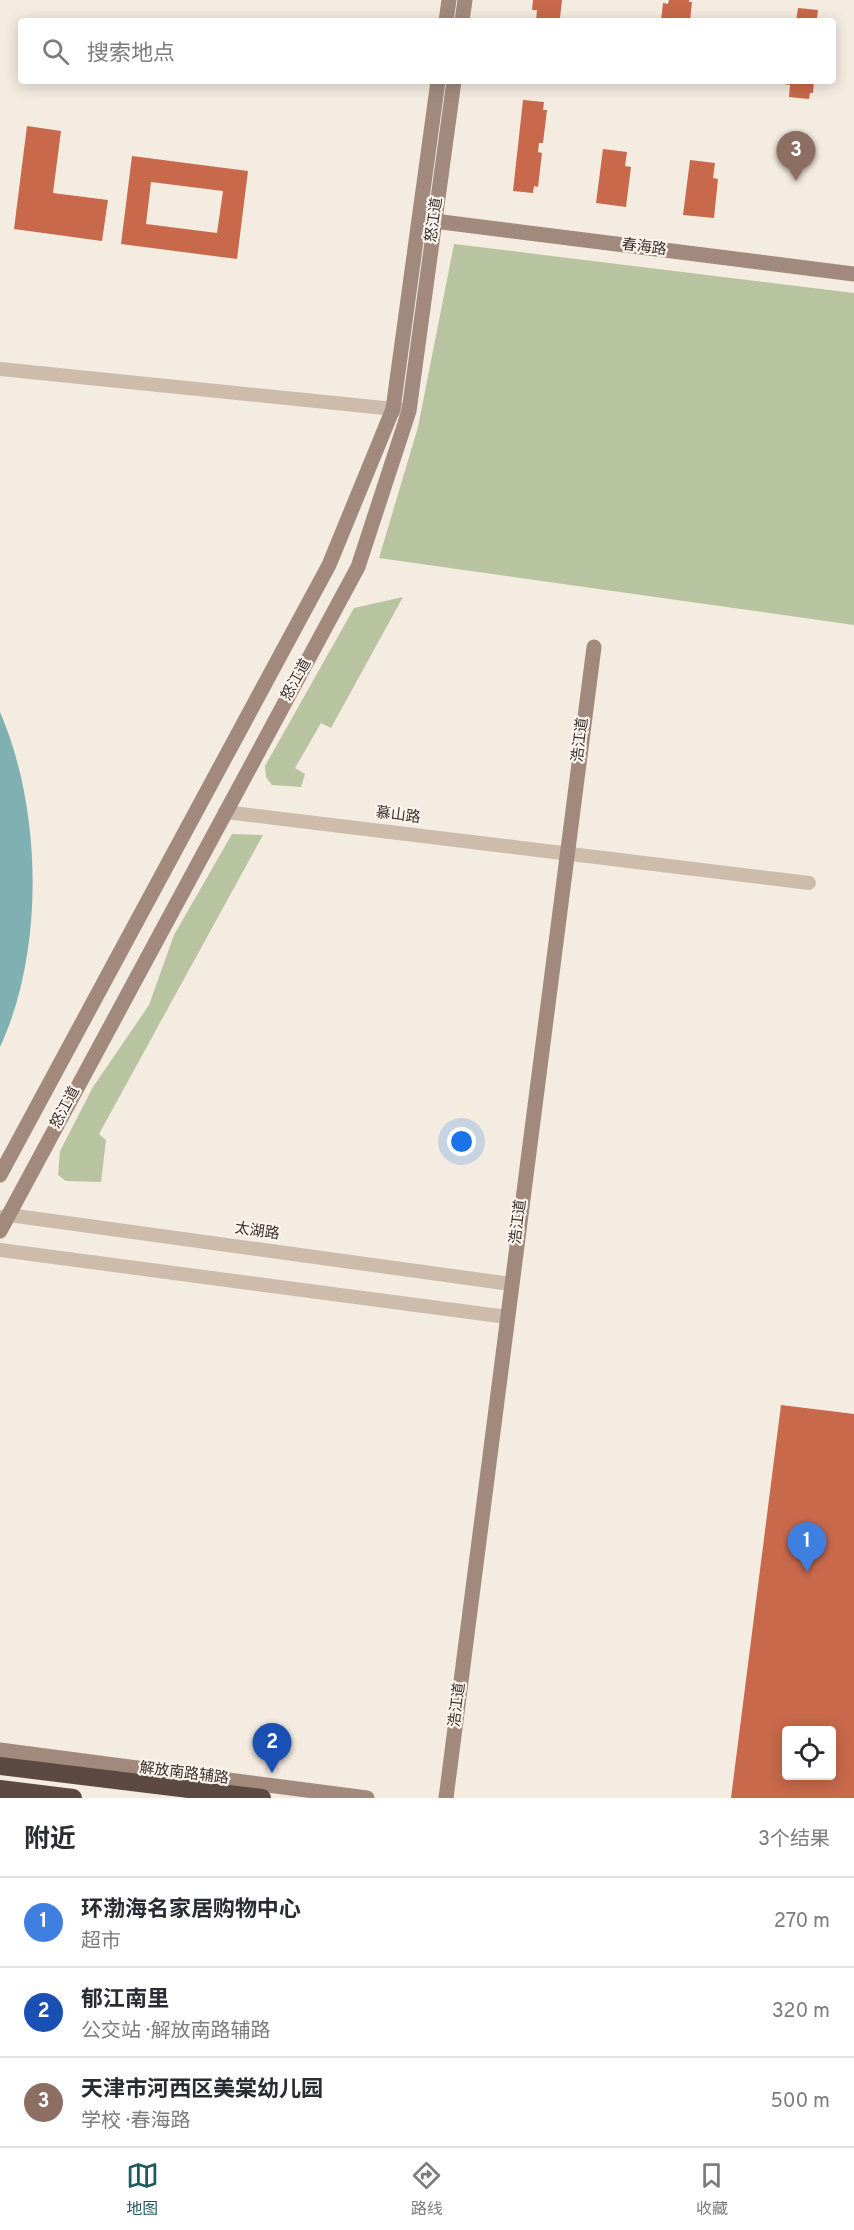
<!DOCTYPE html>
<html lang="zh">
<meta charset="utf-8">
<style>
:root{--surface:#fff;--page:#f2f2f3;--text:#2b2b33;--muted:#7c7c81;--line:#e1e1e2;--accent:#1f5a5e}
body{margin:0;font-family:Overpass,"Noto Sans SC",sans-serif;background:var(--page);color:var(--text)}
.controls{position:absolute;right:18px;bottom:18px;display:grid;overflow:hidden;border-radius:6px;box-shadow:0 3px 15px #0003}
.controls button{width:54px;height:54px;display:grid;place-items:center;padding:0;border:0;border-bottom:2px solid var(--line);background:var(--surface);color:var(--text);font:30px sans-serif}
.you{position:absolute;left:462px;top:1142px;width:21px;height:21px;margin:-15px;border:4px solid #fff;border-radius:50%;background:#1a73e8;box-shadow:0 0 0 9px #1a73e833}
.badge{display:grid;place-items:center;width:39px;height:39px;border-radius:50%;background:var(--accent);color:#fff;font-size:20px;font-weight:700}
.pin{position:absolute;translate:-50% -50px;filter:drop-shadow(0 2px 3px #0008)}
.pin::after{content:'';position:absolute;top:32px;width:21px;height:18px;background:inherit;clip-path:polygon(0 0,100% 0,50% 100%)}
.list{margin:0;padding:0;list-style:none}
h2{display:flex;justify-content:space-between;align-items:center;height:78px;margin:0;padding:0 24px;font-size:26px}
h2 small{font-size:20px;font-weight:400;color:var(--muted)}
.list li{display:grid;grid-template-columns:39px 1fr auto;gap:18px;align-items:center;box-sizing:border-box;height:90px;padding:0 24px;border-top:2px solid var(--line)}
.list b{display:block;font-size:22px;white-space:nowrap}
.list p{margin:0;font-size:20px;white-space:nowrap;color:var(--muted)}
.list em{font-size:20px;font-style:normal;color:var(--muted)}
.icon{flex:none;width:33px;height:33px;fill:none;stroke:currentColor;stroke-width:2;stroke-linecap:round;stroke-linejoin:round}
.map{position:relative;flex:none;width:854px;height:1798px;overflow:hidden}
.search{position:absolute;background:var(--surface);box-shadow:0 3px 15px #0003;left:18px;right:18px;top:18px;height:66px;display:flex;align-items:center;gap:15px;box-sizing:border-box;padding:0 21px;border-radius:6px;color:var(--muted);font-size:22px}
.sheet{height:348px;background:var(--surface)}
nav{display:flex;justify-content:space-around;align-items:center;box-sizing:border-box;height:84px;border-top:2px solid var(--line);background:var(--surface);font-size:16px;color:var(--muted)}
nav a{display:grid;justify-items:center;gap:3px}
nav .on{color:var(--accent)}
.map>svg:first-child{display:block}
.green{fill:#b8c4a0}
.water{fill:#7fb0b2}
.building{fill:#c8694b;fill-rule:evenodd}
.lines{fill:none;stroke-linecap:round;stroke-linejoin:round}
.street{stroke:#cdbbac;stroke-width:14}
.secondary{stroke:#a18a7d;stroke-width:15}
.highway{stroke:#5c4a42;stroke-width:18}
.labels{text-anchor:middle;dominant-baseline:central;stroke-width:4.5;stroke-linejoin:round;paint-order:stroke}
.street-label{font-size:15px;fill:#3b302b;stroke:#fbf5ee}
</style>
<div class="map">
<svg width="854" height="1798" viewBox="0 0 854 1798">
<rect width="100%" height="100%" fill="#f4ebe1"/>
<g class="green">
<polygon points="454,244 854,293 854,625 379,558 418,427"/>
<polygon points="403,597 331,728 321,723 295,768 305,774 301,787 272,785 266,777 265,766 354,608"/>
<polygon points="232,834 263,835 99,1134 106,1140 101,1182 66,1181 58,1175 60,1151 93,1087 149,1005 174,935"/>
</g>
<path class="water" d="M 0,712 C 42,809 45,950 0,1047 Z"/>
<g class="building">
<polygon points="533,0 562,0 560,18 557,18 557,21 536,21 537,10 532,10"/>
<polygon points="669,0 689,0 689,2 692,2 690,21 661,21 663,3 668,4"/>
<polygon points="798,8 818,10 817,18 820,18 820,21 796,21"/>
<polygon points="785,81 814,81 813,93 810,93 809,99 789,97 790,85 784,84"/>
<polygon points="523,100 544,102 543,110 547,110 543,143 539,143 538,152 542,153 538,187 534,186 533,193 513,191"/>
<polygon points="27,126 61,131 53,193 108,200 102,241 14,229"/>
<polygon points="603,149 627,152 625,166 631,167 626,207 596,203"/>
<path d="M 132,156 L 248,171 L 237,259 L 121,244 ZM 151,182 L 223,191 L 217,233 L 146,224 Z"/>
<polygon points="690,160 715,163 713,178 718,179 714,218 683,215"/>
<path d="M 781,1405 L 854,1414 L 854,1798 L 731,1798 ZM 786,1730 L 832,1730 L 832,1776 L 786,1776 Z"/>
</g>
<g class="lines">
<g class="street">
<polyline points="0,369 404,410"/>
<polyline points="225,812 809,883"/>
<polyline points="0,1218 9,1215 511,1284"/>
<polyline points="0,1250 507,1317"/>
</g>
<g class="secondary">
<polyline points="446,21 449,0"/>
<polyline points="462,21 465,0"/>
<polyline points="434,221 854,274"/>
<polyline points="0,1175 329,565 393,409 438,81"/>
<polyline points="0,1231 358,567 409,411 454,81"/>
<polyline points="0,1750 367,1798"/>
<polyline points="446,1798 594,647"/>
</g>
<g class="highway">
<polyline points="0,1766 262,1798"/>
<polyline points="0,1789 73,1798"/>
</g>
</g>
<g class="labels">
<g class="street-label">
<text transform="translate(435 220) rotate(-82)">怒江道</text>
<text transform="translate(644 248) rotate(7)">春海路</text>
<text transform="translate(297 680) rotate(-61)">怒江道</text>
<text transform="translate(581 740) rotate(-83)">浩江道</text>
<text transform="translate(398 816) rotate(7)">慕山路</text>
<text transform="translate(66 1108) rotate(-62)">怒江道</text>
<text transform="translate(519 1222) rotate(-83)">浩江道</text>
<text transform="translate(257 1232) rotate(8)">太湖路</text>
<text transform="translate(458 1705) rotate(-83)">浩江道</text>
<text transform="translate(184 1774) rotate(7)">解放南路辅路</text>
</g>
</g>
</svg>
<div class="controls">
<button><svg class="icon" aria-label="locate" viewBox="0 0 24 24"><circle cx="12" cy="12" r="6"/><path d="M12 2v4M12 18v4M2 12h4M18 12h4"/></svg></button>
</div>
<div class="you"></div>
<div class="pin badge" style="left:807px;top:1572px;background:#3f7fe0">1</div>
<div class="pin badge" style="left:272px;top:1773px;background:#1a4fb4">2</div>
<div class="pin badge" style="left:796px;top:181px;background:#8d6e63">3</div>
<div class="search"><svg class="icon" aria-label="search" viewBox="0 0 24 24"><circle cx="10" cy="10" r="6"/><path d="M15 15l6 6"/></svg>搜索地点</div>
</div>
<section class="sheet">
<h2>附近<small>3个结果</small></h2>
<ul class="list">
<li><span class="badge" style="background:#3f7fe0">1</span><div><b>环渤海名家居购物中心</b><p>超市</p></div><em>270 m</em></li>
<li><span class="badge" style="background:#1a4fb4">2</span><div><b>郁江南里</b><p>公交站 · 解放南路辅路</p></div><em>320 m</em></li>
<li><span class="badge" style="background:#8d6e63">3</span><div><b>天津市河西区美棠幼儿园</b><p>学校 · 春海路</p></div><em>500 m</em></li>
</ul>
</section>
<nav>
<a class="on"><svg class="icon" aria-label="map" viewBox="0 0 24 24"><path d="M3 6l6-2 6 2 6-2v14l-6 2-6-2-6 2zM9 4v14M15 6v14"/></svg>地图</a>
<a><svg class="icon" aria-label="directions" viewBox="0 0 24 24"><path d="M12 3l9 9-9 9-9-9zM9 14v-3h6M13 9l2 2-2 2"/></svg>路线</a>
<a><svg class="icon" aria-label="saved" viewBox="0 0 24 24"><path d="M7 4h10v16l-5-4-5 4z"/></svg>收藏</a>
</nav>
